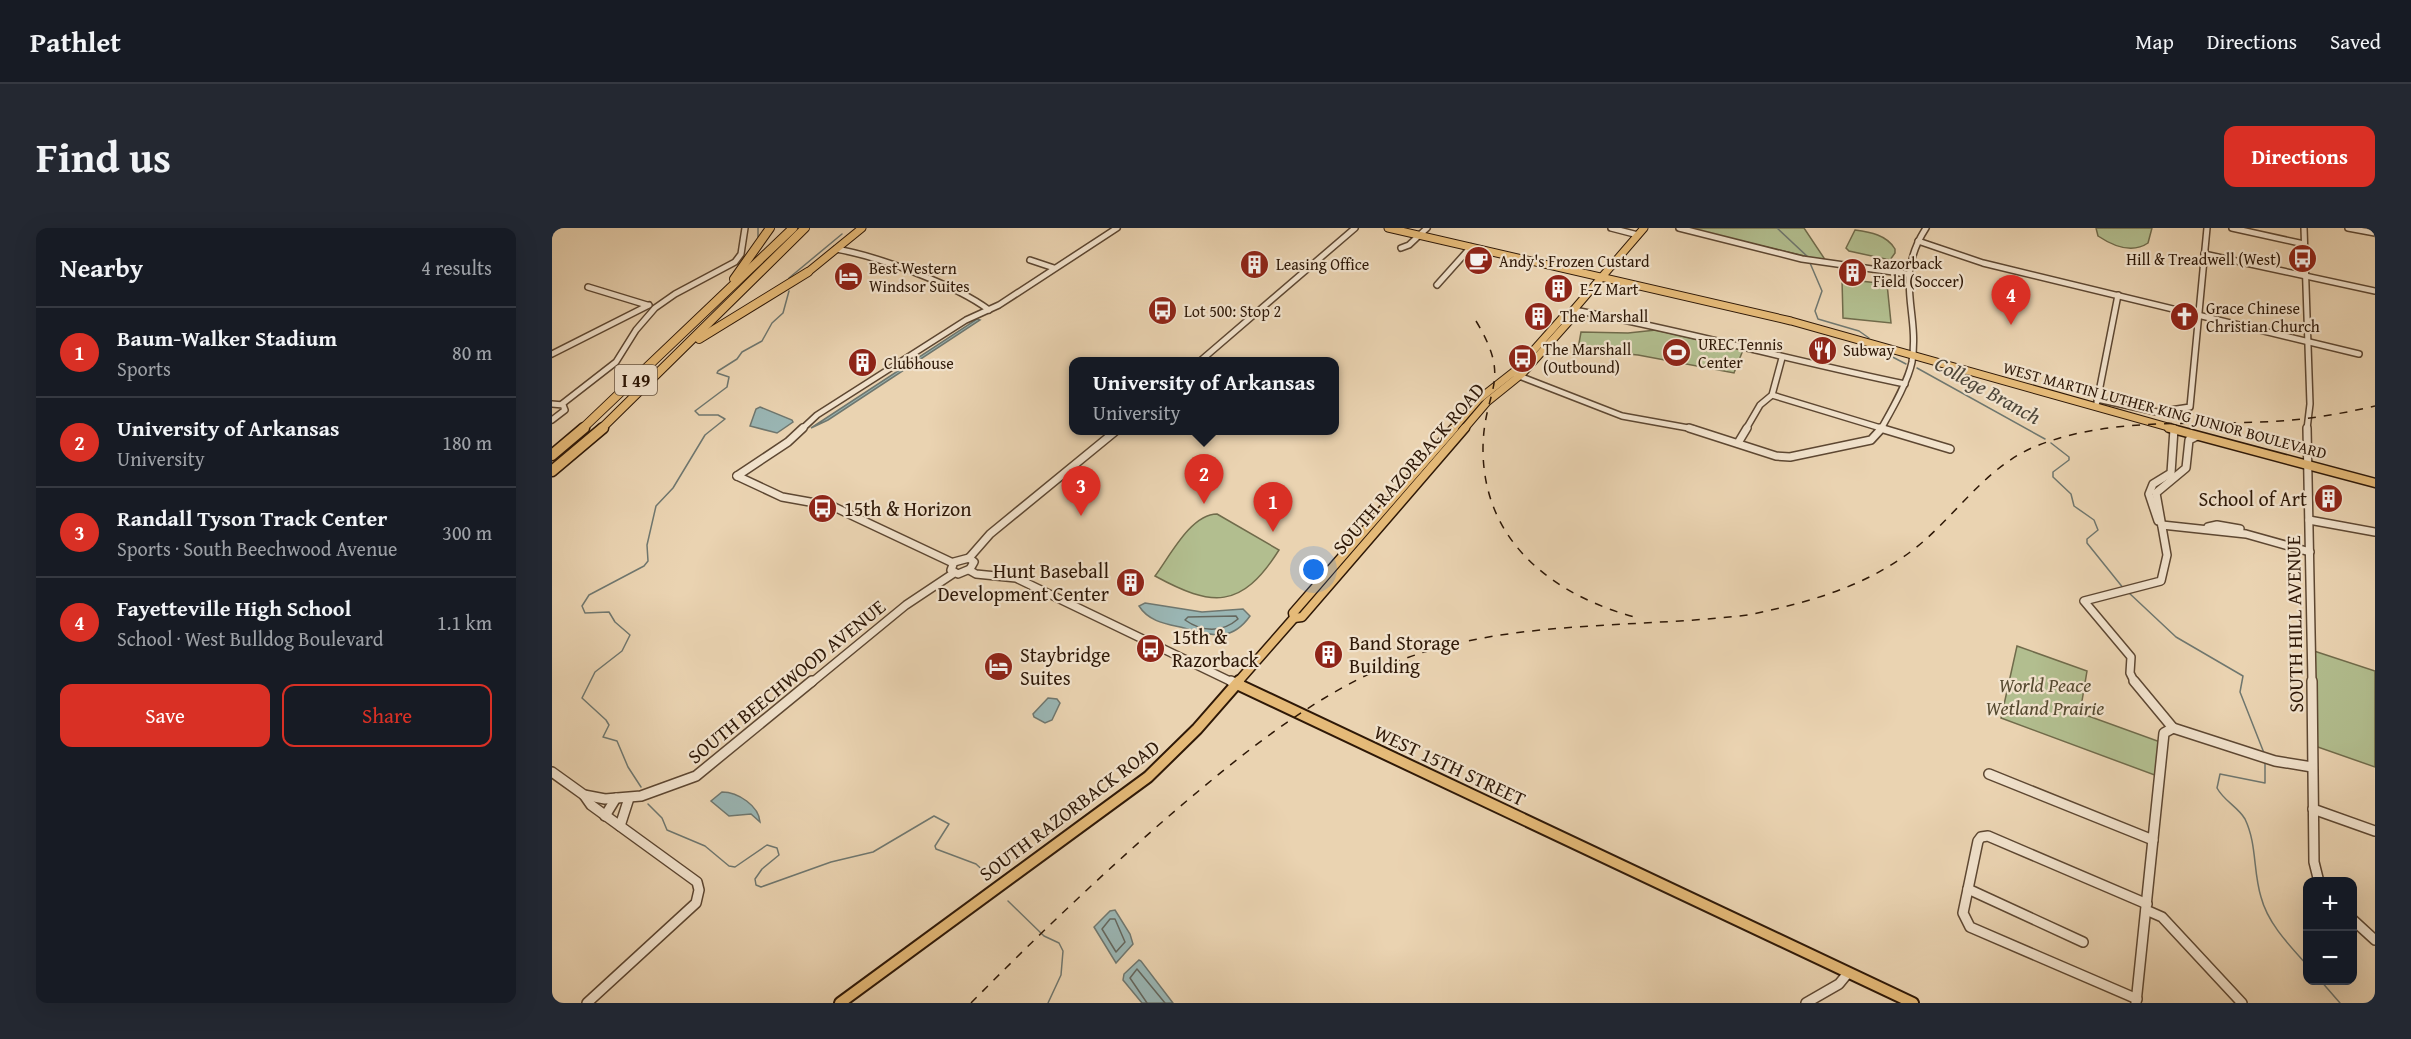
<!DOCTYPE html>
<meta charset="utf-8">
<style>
:root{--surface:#171b24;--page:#242831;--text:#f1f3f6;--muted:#9ea1a6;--line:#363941;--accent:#d93025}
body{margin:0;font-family:"Gentium Book Plus",serif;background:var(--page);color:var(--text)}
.controls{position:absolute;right:18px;bottom:18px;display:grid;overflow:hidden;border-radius:12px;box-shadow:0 6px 24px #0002}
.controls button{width:54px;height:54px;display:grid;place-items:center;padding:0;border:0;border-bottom:2px solid var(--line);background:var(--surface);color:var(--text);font:30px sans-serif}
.you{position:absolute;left:762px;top:342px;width:21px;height:21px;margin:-15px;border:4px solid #fff;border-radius:50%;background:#1a73e8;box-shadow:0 0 0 9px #1a73e833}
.badge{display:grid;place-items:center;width:39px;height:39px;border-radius:50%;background:var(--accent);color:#fff;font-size:20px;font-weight:700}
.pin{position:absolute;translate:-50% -50px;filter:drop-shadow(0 2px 3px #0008)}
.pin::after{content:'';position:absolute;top:32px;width:21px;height:18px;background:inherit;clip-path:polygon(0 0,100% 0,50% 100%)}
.popup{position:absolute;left:517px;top:129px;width:270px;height:78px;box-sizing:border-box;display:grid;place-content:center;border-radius:12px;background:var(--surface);filter:drop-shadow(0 2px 4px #0005);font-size:20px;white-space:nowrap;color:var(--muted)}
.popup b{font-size:22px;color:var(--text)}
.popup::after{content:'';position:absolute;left:50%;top:100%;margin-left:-12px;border:12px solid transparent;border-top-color:var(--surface)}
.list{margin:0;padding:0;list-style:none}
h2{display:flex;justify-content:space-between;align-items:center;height:78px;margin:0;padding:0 24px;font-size:26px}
h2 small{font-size:20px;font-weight:400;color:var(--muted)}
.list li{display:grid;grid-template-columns:39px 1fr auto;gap:18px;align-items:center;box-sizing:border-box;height:90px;padding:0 24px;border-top:2px solid var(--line)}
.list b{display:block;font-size:22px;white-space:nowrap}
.list p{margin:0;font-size:20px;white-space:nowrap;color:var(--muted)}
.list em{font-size:20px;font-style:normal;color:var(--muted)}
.actions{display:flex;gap:12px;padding:18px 24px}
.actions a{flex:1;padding:14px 0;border:2px solid var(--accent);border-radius:12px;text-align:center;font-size:21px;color:var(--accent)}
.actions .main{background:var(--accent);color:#fff}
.map{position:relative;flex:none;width:1823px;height:775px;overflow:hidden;border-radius:12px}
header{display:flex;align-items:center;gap:36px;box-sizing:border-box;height:84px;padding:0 30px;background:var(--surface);border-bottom:2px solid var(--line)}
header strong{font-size:28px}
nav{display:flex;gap:33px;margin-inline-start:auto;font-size:21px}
.intro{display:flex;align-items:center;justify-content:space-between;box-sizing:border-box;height:144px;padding:0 36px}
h1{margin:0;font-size:42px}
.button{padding:15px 27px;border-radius:12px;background:var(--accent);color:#fff;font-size:21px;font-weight:700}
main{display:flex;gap:36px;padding:0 36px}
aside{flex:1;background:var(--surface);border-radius:12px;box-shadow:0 6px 24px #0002}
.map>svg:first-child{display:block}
.green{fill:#b2be8f;stroke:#706b4b;stroke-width:1.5}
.water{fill:#9ab6b4;stroke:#6f776f;stroke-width:1.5}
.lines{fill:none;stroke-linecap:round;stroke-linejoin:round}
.shore{stroke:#64675e;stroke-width:1.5}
.stream{stroke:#6f776f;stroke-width:1.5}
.minor-far2-casing{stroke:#5d4732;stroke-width:8}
.minor-far1-casing{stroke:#5d4732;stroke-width:10}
.minor-casing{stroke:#5d4732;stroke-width:12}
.major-far2-casing{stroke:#2e1807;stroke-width:9}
.major-far1-casing{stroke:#2e1807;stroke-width:11}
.major-casing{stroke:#2e1807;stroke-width:14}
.highway-far1-casing{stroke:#2e1807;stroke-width:10}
.highway-casing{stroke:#2e1807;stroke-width:13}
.minor-far2{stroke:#f1e2cc;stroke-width:5}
.minor-far1{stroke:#f1e2cc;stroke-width:7}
.minor{stroke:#f1e2cc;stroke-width:9}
.major-far2{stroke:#e5ba78;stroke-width:7}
.major-far1{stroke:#e5ba78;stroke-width:8}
.major{stroke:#e5ba78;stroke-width:10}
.highway-far1{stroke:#e5ba78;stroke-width:8}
.highway{stroke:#e5ba78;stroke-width:10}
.rail{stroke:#2e1807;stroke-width:1.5;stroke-dasharray:8 8;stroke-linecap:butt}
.labels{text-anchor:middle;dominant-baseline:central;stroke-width:4.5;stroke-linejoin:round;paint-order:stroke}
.far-poi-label{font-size:16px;fill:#2e1807;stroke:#f1e2cc;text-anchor:start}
.far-street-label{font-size:16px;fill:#2e1807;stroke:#f1e2cc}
.shield{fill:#f1e2cc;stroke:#685542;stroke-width:1.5}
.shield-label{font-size:18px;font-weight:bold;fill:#2e1807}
.street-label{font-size:20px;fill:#2e1807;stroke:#f1e2cc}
.poi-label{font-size:20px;fill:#2e1807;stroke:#f1e2cc;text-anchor:start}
.park-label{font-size:20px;font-style:italic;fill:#564a30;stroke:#f1e2cc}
.water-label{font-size:21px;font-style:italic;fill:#4e473b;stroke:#f1e2cc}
</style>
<header>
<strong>Pathlet</strong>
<nav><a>Map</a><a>Directions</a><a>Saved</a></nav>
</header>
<div class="intro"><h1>Find us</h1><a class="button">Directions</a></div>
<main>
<aside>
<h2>Nearby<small>4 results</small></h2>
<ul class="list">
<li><span class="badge">1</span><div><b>Baum-Walker Stadium</b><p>Sports</p></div><em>80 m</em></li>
<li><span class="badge">2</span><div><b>University of Arkansas</b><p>University</p></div><em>180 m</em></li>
<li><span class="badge">3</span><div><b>Randall Tyson Track Center</b><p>Sports · South Beechwood Avenue</p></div><em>300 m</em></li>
<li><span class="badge">4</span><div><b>Fayetteville High School</b><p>School · West Bulldog Boulevard</p></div><em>1.1 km</em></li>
</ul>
<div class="actions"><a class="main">Save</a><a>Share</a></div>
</aside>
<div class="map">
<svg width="1823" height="775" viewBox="0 0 1823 775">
<rect width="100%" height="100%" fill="#ead3b1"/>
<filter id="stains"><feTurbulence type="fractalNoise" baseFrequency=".00333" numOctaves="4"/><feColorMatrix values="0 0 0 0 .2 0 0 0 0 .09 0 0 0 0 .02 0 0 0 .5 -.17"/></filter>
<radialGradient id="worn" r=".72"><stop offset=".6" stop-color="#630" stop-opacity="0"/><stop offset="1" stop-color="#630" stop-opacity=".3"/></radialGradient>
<g class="green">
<polygon points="1133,0 1252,0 1274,33"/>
<path d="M 1544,0 L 1600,0 L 1596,15 C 1580,26 1561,18 1546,8 Z"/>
<path d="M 1303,2 C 1318,4 1335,7 1343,21 L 1343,25 L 1338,32 L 1297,23 L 1294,20 Z"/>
<polygon points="1290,51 1335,56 1339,95 1291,90"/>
<polygon points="1104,102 1191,122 1182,145 1086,127 1026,121 1029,104 1076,105"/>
<path d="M 665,286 L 727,322 C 689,382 660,379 603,348 C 618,328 639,286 665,286 Z"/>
<polygon points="1465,418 1535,443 1528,485 1611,515 1608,549 1449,490"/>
<polygon points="1759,422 1823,443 1823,539 1760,517"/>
</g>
<g class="water">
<polygon points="425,91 428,92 276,192 259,200"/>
<polygon points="208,179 240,192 241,194 225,205 198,198 204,181"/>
<path d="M 593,375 L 650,384 L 691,381 L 698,388 C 679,415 659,407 632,400 C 615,396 597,394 587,378 Z"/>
<polygon points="496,470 505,471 508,475 500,492 493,495 482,489 481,486"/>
<path d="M 170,564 C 186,564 207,578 208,594 L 199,586 L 177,588 L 159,573 Z"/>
<polygon points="563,682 578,706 581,716 564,735 542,699 558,683"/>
<polygon points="587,732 589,733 621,775 590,775 571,752 572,746"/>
</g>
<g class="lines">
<g class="shore">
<path d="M 684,388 L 686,391 C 670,405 650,404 633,392 L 636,389 Z"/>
<polygon points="558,691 563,691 573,714 564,724 550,701"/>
<polyline points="595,775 578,750 585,741 613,775"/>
</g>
<g class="stream">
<polyline points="206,0 206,9"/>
<polyline points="1225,0 1257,30"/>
<polyline points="1258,35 1270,63 1263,83 1266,91 1307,103 1317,110"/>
<polyline points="237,50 290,6"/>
<polyline points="1329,123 1354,136"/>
<polyline points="1365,140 1493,211"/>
<polyline points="1499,215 1517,229 1517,232 1501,244 1501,249 1519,266 1522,278 1542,292 1546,302 1535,311 1535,315 1572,361"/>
<polyline points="1576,364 1624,409 1691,448 1688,464 1712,525"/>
<path d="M 1713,535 L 1713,555 L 1668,546 L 1665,560 C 1672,573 1686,579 1693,591 C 1705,616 1701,643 1709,669 C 1716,696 1738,718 1756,738"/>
<polyline points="89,559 76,539 65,513 51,509 57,497 54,492 30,470 43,444 70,423 78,407 63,394 57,384 33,385 30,378 37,367 92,338 96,333 95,317 104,278 121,260 153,207 173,191 166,187 147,187 143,183 175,159 177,149 165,145 166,143 185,131 190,124 210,113 220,95 231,85 237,63"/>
<polyline points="96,576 110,590 115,602 153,618 177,638 183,639 215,617 225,620 227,627 210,641 203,651 204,657 209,659 279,634 321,624 382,588 397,596 383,618 384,621 424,636 437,648"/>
<polyline points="456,673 492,708 507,715 511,723 509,747 496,775"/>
<polyline points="1768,752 1788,775"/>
</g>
<defs>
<g id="minor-far2">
<polyline points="1059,0 1086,7"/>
<polyline points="1127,0 1250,31 1355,46"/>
<polyline points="1680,0 1752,16"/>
<polyline points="1752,0 1758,176 1755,201"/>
<polyline points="1796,0 1823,5"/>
<polyline points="1366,13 1431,35 1807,126"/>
<polyline points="849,20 857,17 875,0"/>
<path d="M 284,21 C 325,28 404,57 437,82"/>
<polyline points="1652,26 1823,63"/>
<polyline points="478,32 502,40"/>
<polyline points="885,57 919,19"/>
<polyline points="36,59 95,77"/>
<path d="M 1022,82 C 1133,103 1242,133 1353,156"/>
<polyline points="0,126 97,77"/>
<polyline points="647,134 803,0"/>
<polyline points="962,146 1070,188 1142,201"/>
<polyline points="1220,167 1332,201"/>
<polyline points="1545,171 1605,184 1638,179 1655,0"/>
<polyline points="1545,174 1566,67"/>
<polyline points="0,176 11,177 13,182 0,192"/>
<polyline points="10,176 64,134 84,102 103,80 123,66 183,34 189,26 193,0"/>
<polyline points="250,201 265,187 414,92 447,77 565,0"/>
<polyline points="1194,201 1208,177 1220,167 1230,130"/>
<path d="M 1329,201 C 1339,183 1356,154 1360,134 C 1368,82 1341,51 1374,0"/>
</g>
<g id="minor-far1">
<polyline points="1137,200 1224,228 1238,229 1319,212 1330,200"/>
<polyline points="1328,200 1398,221"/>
<polyline points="1755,200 1760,455"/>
<polyline points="1186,215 1195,200"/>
<polyline points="185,248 236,214 251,200"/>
<polyline points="185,248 230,269 280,278 401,335"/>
<polyline points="1757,292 1823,304"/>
<polyline points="1606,293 1597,266 1601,256 1619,245 1622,201"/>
<polyline points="1610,297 1694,306 1758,324"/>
<polyline points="1656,299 1665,297 1688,301"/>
<polyline points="417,330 438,306 565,202"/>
<polygon points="417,330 422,334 418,341 406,346 399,342 402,334"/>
<polyline points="417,342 424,346 464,350 682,455"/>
<polyline points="259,455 354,377 402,345"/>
<polyline points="1583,455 1578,445 1579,429 1532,373 1609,353 1615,327 1604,265 1634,240 1637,212 1645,208"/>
</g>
<g id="minor">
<polyline points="679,453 685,456"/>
<polyline points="1582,453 1621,500"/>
<polyline points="1760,453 1762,634 1767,654"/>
<polyline points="1621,500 1723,533 1760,539"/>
<polyline points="0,544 32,567 53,571 89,568 144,548 260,453"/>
<polyline points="1437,546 1601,612"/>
<polyline points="32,567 39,577 145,654 147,662 144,675 35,775"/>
<polyline points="1761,581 1823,603"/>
<polyline points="53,588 64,570"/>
<polyline points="68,598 77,570"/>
<polyline points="1416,661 1531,714"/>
<polyline points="1594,682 1610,689 1690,775"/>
<polyline points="1800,691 1823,712"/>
<polyline points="1585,771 1418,699 1411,685 1426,613 1429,609 1436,608 1595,676"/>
<polyline points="1254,775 1287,756 1296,745"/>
<polyline points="1584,775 1612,505 1621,500"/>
</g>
<g id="major-far2">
<polyline points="836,0 1239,93 1623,201"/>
<polyline points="256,44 310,0"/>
<polyline points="901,201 927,171 964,142 1012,88 1018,86 1092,0"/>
<polyline points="912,201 935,174 971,145 1020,90 1018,86"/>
</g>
<g id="major-far1">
<polyline points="1617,200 1823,255"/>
<polyline points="742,390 750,389 913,200"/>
<polyline points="685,455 742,390 741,385 902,200"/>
</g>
<g id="major">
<polyline points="685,456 1361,775"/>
<polyline points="288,775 596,549 645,501 687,453"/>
</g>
<g id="highway-far1">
<polyline points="182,51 218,0"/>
<polyline points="147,111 256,44"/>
<polyline points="30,201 241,0"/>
<polyline points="49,201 253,0"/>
</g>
<g id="highway">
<polyline points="0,227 32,200"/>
<polyline points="0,243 51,200"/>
</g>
</defs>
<use href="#minor-far2" class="minor-far2-casing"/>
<use href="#minor-far1" class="minor-far1-casing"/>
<use href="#minor" class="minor-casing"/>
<use href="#major-far2" class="major-far2-casing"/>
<use href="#major-far1" class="major-far1-casing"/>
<use href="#major" class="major-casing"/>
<use href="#highway-far1" class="highway-far1-casing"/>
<use href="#highway" class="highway-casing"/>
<use href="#minor-far2" class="minor-far2"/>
<use href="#minor-far1" class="minor-far1"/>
<use href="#minor" class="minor"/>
<use href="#major-far2" class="major-far2"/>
<use href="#major-far1" class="major-far1"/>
<use href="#major" class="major"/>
<use href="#highway-far1" class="highway-far1"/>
<use href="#highway" class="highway"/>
<g class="rail">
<path d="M 924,93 C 961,154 932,160 931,219 C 930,314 1002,368 1086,390"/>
<path d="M 419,775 C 485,708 553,643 624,582 C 703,515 791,443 894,418 C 992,393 1096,399 1196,387 C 1260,374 1323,356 1373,312 C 1410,279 1439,235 1487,217 C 1557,190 1633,197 1707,194 C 1747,193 1784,187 1823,178"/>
</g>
</g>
<defs>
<symbol id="bus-disc" viewBox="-11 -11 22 22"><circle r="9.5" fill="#8f2418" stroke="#f1e2cc"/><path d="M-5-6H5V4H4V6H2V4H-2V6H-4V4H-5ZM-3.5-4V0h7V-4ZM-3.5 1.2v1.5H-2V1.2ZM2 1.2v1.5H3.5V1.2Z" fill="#fff"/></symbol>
<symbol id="cafe-disc" viewBox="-11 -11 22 22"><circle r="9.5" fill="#8f2418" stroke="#f1e2cc"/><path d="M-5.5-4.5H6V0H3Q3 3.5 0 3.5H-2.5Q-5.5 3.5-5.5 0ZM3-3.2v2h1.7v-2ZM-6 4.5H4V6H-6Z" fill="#fff"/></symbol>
<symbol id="building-disc" viewBox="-11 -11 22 22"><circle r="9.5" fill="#8f2418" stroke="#f1e2cc"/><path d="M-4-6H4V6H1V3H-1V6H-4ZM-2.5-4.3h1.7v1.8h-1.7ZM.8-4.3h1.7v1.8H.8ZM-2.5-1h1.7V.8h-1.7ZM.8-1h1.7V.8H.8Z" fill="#fff"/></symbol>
<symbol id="hotel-disc" viewBox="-11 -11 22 22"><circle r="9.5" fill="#8f2418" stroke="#f1e2cc"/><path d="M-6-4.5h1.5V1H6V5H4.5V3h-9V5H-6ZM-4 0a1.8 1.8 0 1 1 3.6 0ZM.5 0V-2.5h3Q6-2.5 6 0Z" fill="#fff"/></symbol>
<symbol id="church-disc" viewBox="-11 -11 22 22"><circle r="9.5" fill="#8f2418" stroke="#f1e2cc"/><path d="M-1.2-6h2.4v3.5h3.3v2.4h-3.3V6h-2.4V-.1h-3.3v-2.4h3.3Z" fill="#fff"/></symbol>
<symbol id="restaurant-disc" viewBox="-11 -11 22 22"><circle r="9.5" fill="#8f2418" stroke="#f1e2cc"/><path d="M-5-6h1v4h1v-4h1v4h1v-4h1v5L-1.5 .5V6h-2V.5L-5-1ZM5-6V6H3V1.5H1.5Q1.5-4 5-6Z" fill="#fff"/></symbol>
<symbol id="stadium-disc" viewBox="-11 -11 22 22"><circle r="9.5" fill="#8f2418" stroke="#f1e2cc"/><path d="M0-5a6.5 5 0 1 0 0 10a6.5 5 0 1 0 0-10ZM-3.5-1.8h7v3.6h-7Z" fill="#fff"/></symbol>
</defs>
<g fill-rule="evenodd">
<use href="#bus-disc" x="1734" y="14" width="33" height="33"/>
<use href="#cafe-disc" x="910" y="16" width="33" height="33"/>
<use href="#building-disc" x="686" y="20" width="33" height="33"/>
<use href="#building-disc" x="1284" y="28" width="33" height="33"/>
<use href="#hotel-disc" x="280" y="32" width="33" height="33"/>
<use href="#building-disc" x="990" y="44" width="33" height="33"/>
<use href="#bus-disc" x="594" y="66" width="33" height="33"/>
<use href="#building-disc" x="970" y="72" width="33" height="33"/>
<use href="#church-disc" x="1616" y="72" width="33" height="33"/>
<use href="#restaurant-disc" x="1254" y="106" width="33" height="33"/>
<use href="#stadium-disc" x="1108" y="108" width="33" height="33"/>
<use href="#bus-disc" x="954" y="114" width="33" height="33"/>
<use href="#building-disc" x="294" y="118" width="33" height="33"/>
<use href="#building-disc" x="1760" y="254" width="33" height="33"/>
<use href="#bus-disc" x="254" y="264" width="33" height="33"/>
<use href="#building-disc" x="562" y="338" width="33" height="33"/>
<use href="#bus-disc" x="582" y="404" width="33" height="33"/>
<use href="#building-disc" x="760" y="410" width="33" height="33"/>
<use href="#hotel-disc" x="430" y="422" width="33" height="33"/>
</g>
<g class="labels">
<g class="far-poi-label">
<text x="1729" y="31" text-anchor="end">Hill &amp; Treadwell (West)</text>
<text x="947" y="33">Andy's Frozen Custard</text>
<text x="1321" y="35">Razorback<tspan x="1321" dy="18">Field (Soccer)</tspan></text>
<text x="724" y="36">Leasing Office</text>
<text x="317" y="40">Best Western<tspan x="317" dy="18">Windsor Suites</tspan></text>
<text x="1028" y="61">E-Z Mart</text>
<text x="1654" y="80">Grace Chinese<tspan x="1654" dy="18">Christian Church</tspan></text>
<text x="632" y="83">Lot 500: Stop 2</text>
<text x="1008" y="88">The Marshall</text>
<text x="1146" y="116">UREC Tennis<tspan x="1146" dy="18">Center</tspan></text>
<text x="991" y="121">The Marshall<tspan x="991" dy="18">(Outbound)</tspan></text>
<text x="1291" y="122">Subway</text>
<text x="332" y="135">Clubhouse</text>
</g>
<g class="far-street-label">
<text transform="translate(1613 182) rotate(15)">WEST MARTIN LUTHER KING JUNIOR BOULEVARD</text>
</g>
<rect class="shield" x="63" y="137" width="42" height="30" rx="4.5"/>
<g class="shield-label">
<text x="84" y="152">I 49</text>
</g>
<g class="street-label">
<text transform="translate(856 240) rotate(-49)">SOUTH RAZORBACK ROAD</text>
<text transform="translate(1742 396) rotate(-91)">SOUTH HILL AVENUE</text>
<text transform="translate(234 453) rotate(-39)">SOUTH BEECHWOOD AVENUE</text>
<text transform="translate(898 537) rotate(25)">WEST 15TH STREET</text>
<text transform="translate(517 582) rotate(-37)">SOUTH RAZORBACK ROAD</text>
</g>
<g class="poi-label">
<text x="1755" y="270" text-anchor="end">School of Art</text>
<text x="292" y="280">15th &amp; Horizon</text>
<text x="557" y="342" text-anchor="end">Hunt Baseball<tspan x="557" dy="23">Development Center</tspan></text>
<text x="620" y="408">15th &amp;<tspan x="620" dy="23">Razorback</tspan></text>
<text x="797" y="414">Band Storage<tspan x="797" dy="23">Building</tspan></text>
<text x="468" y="426">Staybridge<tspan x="468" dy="23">Suites</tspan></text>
</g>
<g class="park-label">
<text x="1493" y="456">World Peace<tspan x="1493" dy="23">Wetland Prairie</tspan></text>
</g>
<g class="water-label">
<text transform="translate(1436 162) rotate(29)">College Branch</text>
</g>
</g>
<rect width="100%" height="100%" filter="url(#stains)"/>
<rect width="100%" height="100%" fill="url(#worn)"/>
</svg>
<div class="controls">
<button>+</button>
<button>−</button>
</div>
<div class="you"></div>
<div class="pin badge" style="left:721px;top:304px">1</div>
<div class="pin badge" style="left:652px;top:276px">2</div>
<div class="popup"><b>University of Arkansas</b>University</div>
<div class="pin badge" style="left:529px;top:288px">3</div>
<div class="pin badge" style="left:1459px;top:97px">4</div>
</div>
</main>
